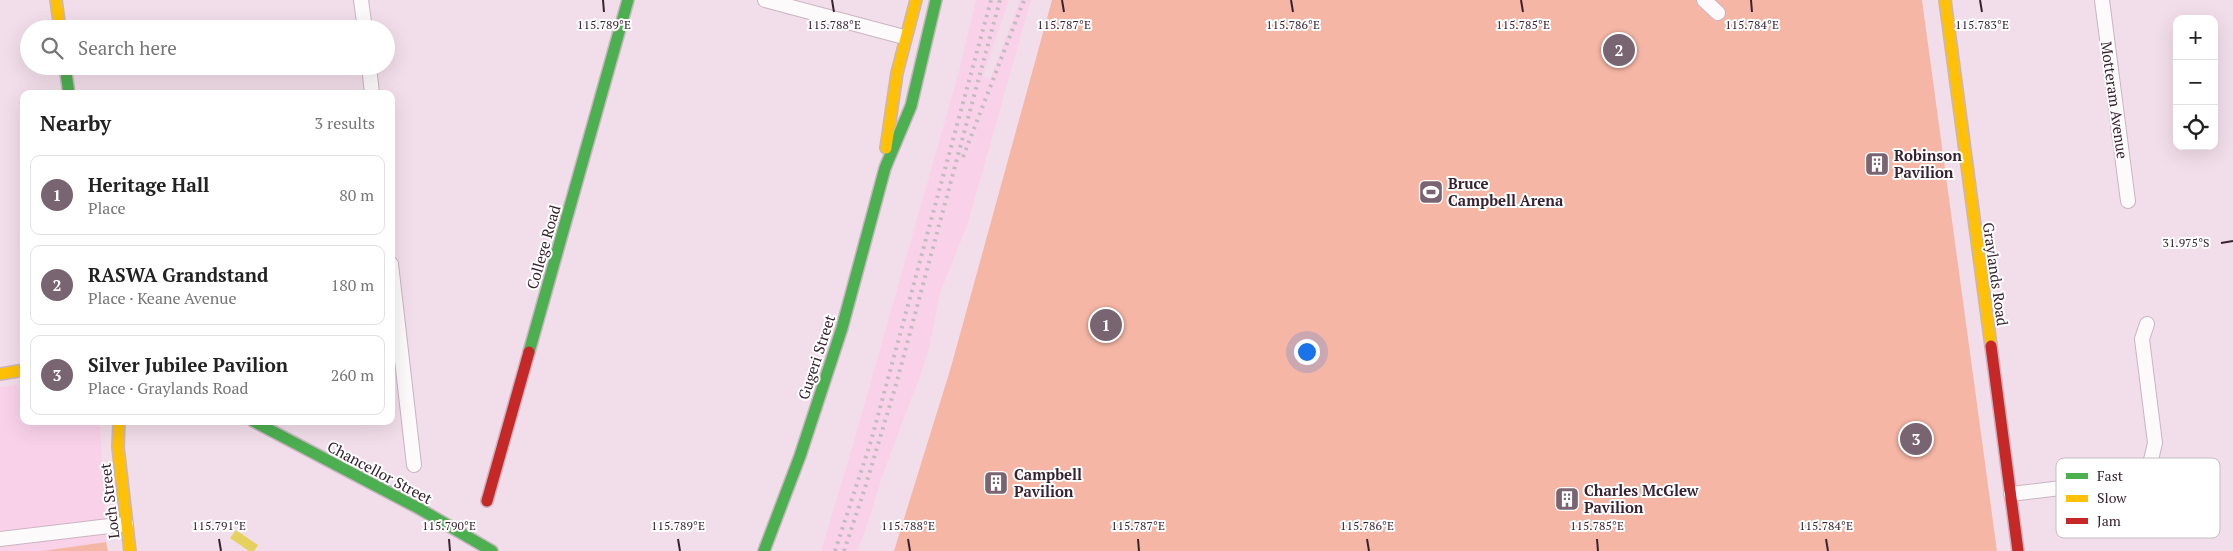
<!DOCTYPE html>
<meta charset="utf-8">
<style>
:root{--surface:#fff;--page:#f6f6f6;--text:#222;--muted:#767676;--line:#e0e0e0;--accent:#796471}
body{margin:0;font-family:"PT Serif",serif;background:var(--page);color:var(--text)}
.controls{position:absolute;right:15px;top:15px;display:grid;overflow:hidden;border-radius:10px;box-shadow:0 5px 20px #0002}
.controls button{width:45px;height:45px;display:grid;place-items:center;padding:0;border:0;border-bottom:1px solid var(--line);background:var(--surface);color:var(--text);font:25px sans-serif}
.you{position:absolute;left:1306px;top:351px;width:18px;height:18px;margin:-12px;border:4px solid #fff;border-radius:50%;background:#1a73e8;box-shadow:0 0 0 8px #1a73e833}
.badge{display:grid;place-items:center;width:32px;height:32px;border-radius:50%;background:var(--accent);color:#fff;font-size:16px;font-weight:700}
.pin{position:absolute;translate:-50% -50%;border:2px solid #fff;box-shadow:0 1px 5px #0006}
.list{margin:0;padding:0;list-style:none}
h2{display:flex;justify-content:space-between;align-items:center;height:65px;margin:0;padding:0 20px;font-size:21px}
h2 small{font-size:16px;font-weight:400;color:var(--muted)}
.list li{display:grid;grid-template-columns:32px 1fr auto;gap:15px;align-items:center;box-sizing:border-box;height:80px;margin:0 10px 10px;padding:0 10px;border:1px solid var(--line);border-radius:10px}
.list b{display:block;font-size:19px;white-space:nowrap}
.list p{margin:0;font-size:16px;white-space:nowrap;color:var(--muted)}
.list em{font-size:16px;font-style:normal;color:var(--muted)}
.icon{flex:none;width:28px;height:28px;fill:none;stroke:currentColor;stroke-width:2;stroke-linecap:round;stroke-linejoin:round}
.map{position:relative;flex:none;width:2233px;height:551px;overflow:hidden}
.search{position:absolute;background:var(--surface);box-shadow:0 5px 20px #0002;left:20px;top:20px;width:375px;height:55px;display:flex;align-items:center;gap:12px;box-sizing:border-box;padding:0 18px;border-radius:28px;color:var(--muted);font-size:19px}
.panel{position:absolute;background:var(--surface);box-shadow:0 5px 20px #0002;left:20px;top:90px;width:375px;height:335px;border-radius:10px}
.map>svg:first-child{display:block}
.built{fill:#f9d2ea}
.green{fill:#f6b6a6}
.water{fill:#e5d15d}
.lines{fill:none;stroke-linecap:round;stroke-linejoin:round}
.street-casing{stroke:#c9b5c1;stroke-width:16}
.fast-casing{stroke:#c9b5c1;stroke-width:14}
.slow-casing{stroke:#c9b5c1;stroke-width:14}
.jam-casing{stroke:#c9b5c1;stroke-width:14}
.street{stroke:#fdfafc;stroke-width:14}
.fast{stroke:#4caf50;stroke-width:11}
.slow{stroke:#ffc107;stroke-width:11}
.jam{stroke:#c62828;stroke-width:11}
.rail{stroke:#c2bcc0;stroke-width:4;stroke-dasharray:2.5 5;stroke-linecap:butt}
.ticks{fill:none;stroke:#382230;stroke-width:2}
.labels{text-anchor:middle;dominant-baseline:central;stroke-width:4;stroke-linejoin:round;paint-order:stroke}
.street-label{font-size:15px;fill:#382230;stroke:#fff}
.poi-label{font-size:15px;font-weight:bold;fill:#382230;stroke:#fff;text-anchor:start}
.key{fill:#fff;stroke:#c3bdc1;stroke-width:1}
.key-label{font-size:14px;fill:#382230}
.ticks-label{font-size:12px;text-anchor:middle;fill:#382230;stroke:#fff;stroke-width:4;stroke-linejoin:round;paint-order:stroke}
</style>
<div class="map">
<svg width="2233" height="551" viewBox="0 0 2233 551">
<rect width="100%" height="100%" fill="#f2deea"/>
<g class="built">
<polygon points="976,0 1009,0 983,76 990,79 1020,0 1031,0 968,223 940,293 930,345 921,373 883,474 865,531 857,551 821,551 852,448 959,71"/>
<polygon points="24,384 24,421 100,421 106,542 42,551 0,551 0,387"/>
</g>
<g class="green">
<polygon points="1052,0 1922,0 1997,551 894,551 951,367"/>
<polygon points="106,542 108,551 42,551"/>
</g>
<polygon class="water" points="236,530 258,545 254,551 249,551 230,538"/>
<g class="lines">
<defs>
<g id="street">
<polyline points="361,0 365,29"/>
<polyline points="765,0 904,37"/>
<polyline points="1704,0 1718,13"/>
<polyline points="2102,0 2128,201"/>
<polyline points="369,66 372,94"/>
<polyline points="391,264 414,465"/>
<polyline points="2011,494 2112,482 2130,478 2145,469 2151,460 2155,443 2142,339 2147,324"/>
<polyline points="0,539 126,524"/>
</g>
<g id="fast">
<polyline points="65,66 69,94"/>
<polyline points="529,352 628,0"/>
<polyline points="253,421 420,509 492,551"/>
<polyline points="764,551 800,456 842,328 885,168 911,106 936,0"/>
</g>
<g id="slow">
<polyline points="56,0 60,29"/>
<polyline points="1945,0 1991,346"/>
<polyline points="886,148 897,73 916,0"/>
<polyline points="0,374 24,370"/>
<polyline points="119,421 118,447 130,551"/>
</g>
<g id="jam">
<polyline points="1991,346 2018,551"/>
<polyline points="487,501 529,352"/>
</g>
</defs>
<use href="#street" class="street-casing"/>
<use href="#fast" class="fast-casing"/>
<use href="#slow" class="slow-casing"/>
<use href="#jam" class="jam-casing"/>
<use href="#street" class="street"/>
<use href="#fast" class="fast"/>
<use href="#slow" class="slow"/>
<use href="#jam" class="jam"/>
<g class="rail">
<polyline points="963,157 1024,0"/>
<polyline points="835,551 871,441 991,0"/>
<polyline points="844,551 864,491 895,388 1000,0"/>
</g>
</g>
<path class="ticks" d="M 603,0 L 604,12M 832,0 L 834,12M 1062,0 L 1064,12M 1291,0 L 1293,12M 1521,0 L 1523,12M 1751,0 L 1752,12M 1980,0 L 1982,12M 2221,243 L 2233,241M 219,539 L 221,551M 449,539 L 450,551M 678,539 L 680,551M 908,539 L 910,551M 1138,539 L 1139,551M 1367,539 L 1369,551M 1597,539 L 1598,551M 1826,539 L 1828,551"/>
<defs>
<symbol id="building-square" viewBox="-11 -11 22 22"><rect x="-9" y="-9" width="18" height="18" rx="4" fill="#796471" stroke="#fff"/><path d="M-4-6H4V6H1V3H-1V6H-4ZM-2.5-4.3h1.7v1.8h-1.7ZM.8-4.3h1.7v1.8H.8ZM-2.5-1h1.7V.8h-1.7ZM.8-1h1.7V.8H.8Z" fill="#fff"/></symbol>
<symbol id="stadium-square" viewBox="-11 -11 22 22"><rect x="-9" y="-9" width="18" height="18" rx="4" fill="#796471" stroke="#fff"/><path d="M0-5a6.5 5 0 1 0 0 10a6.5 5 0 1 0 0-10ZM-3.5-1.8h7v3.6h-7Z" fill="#fff"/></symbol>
</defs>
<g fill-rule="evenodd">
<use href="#building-square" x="1863" y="150" width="28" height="28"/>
<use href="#stadium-square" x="1417" y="178" width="28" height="28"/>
<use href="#building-square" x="982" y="469" width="28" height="28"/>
<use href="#building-square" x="1553" y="485" width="28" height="28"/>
</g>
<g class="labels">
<g class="street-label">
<text transform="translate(2115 100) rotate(82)">Motteram Avenue</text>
<text transform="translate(543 247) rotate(-74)">College Road</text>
<text transform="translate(1996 274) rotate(82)">Graylands Road</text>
<text transform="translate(816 357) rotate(-72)">Gugeri Street</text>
<text transform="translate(380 472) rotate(28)">Chancellor Street</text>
<text transform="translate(109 501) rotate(-97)">Loch Street</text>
</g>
<g class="poi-label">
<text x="1894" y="155">Robinson<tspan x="1894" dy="17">Pavilion</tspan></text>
<text x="1448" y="183">Bruce<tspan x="1448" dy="17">Campbell Arena</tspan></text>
<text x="1014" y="474">Campbell<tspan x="1014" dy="17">Pavilion</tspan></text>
<text x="1584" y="490">Charles McGlew<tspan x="1584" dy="17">Pavilion</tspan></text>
</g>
</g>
<rect x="2056" y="458" width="164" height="80" rx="8" class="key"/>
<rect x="2066" y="473" width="22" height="6" fill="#4caf50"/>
<rect x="2066" y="495" width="22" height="7" fill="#ffc107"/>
<rect x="2066" y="518" width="22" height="6" fill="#c62828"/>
<g class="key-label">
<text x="2097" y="481">Fast</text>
<text x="2097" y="503">Slow</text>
<text x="2097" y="526">Jam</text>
</g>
<g class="ticks-label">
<text x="604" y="29">115.789°E</text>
<text x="834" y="29">115.788°E</text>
<text x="1064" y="29">115.787°E</text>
<text x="1293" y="29">115.786°E</text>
<text x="1523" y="29">115.785°E</text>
<text x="1752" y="29">115.784°E</text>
<text x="1982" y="29">115.783°E</text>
<text x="2186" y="247">31.975°S</text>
<text x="219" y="530">115.791°E</text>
<text x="449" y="530">115.790°E</text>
<text x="678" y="530">115.789°E</text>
<text x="908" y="530">115.788°E</text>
<text x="1138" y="530">115.787°E</text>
<text x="1367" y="530">115.786°E</text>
<text x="1597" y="530">115.785°E</text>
<text x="1826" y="530">115.784°E</text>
</g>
</svg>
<div class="controls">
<button>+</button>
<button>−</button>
<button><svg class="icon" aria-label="locate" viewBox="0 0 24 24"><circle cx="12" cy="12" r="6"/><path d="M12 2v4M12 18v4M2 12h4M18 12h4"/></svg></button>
</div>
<div class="you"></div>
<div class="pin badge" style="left:1106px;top:325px">1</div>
<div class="pin badge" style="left:1619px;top:50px">2</div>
<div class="pin badge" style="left:1916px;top:439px">3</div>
<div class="search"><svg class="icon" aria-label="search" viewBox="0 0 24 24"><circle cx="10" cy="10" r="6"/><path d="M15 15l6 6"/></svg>Search here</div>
<section class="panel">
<h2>Nearby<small>3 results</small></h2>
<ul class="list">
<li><span class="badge">1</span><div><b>Heritage Hall</b><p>Place</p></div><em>80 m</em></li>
<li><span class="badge">2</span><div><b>RASWA Grandstand</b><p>Place · Keane Avenue</p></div><em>180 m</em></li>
<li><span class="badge">3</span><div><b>Silver Jubilee Pavilion</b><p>Place · Graylands Road</p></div><em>260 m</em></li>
</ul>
</section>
</div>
